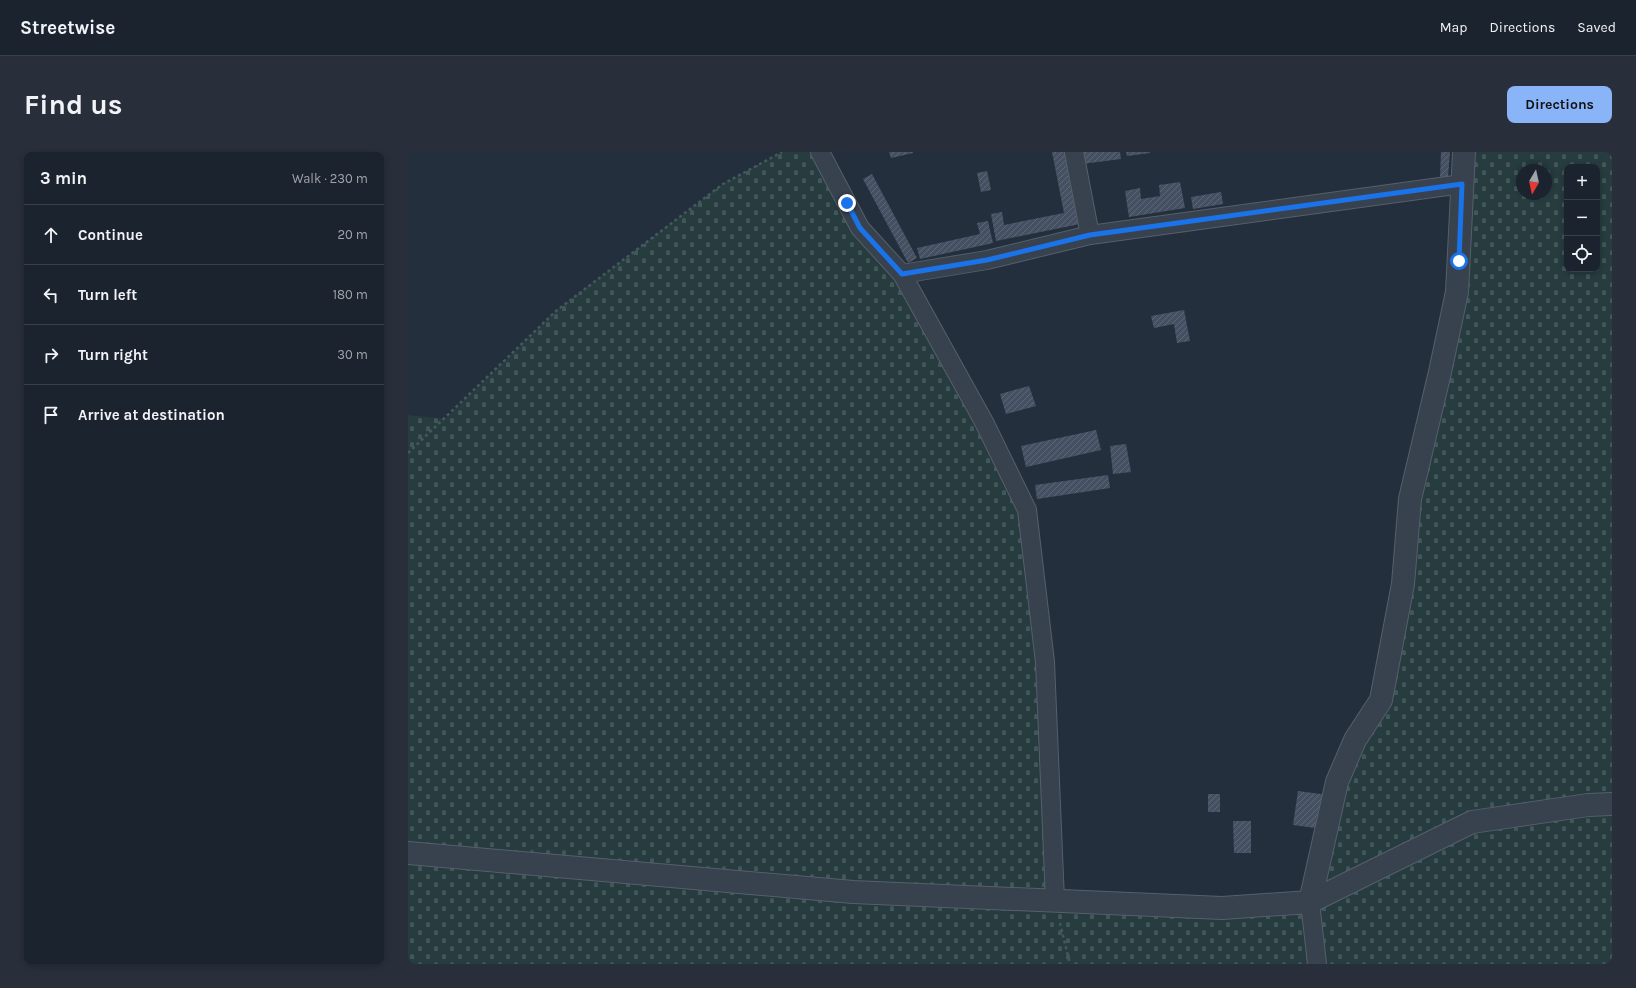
<!DOCTYPE html>
<meta charset="utf-8">
<style>
:root{--surface:#1b232e;--page:#282f3a;--text:#f1f3f6;--muted:#a0a4aa;--line:#39404a;--accent:#8ab4f8}
body{margin:0;font-family:Karla,sans-serif;background:var(--page);color:var(--text)}
.controls{position:absolute;right:12px;top:12px;display:grid;overflow:hidden;border-radius:8px;box-shadow:0 2px 6px #0003}
.controls button{width:36px;height:36px;display:grid;place-items:center;padding:0;border:0;border-bottom:1px solid var(--line);background:var(--surface);color:var(--text);font:20px sans-serif}
.compass{position:absolute;left:1108px;top:12px;width:36px;height:36px;border-radius:50%;background:var(--surface);box-shadow:0 2px 6px #0003;rotate:189deg}
.stop{position:absolute;width:12px;height:12px;margin:-9px;border:3px solid #1a73e8;border-radius:50%;background:#fff}
.stop.end{background:#1a73e8;border-color:#fff;box-shadow:0 1px 4px #0008}
.list{margin:0;padding:0;list-style:none}
h2{display:flex;justify-content:space-between;align-items:center;height:52px;margin:0;padding:0 16px;font-size:17px}
h2 small{font-size:13px;font-weight:400;color:var(--muted)}
.list li{display:grid;grid-template-columns:26px 1fr auto;gap:12px;align-items:center;box-sizing:border-box;height:60px;padding:0 16px;border-top:1px solid var(--line)}
.list b{display:block;font-size:15px;white-space:nowrap}
.list em{font-size:13px;font-style:normal;color:var(--muted)}
.icon{flex:none;width:22px;height:22px;fill:none;stroke:currentColor;stroke-width:2;stroke-linecap:round;stroke-linejoin:round}
.map{position:relative;flex:none;width:1204px;height:812px;overflow:hidden;border-radius:8px}
header{display:flex;align-items:center;gap:24px;box-sizing:border-box;height:56px;padding:0 20px;background:var(--surface);border-bottom:1px solid var(--line)}
header strong{font-size:19px}
nav{display:flex;gap:22px;margin-inline-start:auto;font-size:14px}
.intro{display:flex;align-items:center;justify-content:space-between;box-sizing:border-box;height:96px;padding:0 24px}
h1{margin:0;font-size:28px}
.button{padding:10px 18px;border-radius:8px;background:var(--accent);color:#111;font-size:14px;font-weight:700}
main{display:flex;gap:24px;padding:0 24px}
aside{flex:1;background:var(--surface);border-radius:8px;box-shadow:0 2px 6px #0003}
.map>svg:first-child{display:block}
.cemetery{fill:url(#cemetery-stones);fill-rule:evenodd}
.building{fill:url(#building-hatch)}
.lines{fill:none;stroke-linecap:round;stroke-linejoin:round}
.minor-casing{stroke:#565f6c;stroke-width:20}
.tertiary-casing{stroke:#565f6c;stroke-width:24}
.path{stroke:#44595c;stroke-width:2.5;stroke-dasharray:3 3;stroke-linecap:butt}
.minor{stroke:#38414e;stroke-width:18}
.tertiary{stroke:#38414e;stroke-width:22}
.route{stroke:#1a73e8;stroke-width:5}
</style>
<header>
<strong>Streetwise</strong>
<nav><a>Map</a><a>Directions</a><a>Saved</a></nav>
</header>
<div class="intro"><h1>Find us</h1><a class="button">Directions</a></div>
<main>
<aside>
<h2>3 min<small>Walk · 230 m</small></h2>
<ul class="list">
<li><svg class="icon" aria-label="ahead" viewBox="0 0 24 24"><path d="M12 20V5M6 11l6-6 6 6"/></svg><div><b>Continue</b></div><em>20 m</em></li>
<li><svg class="icon" aria-label="left" viewBox="0 0 24 24"><path d="M17 20v-9H6M10 6l-5 5 5 5"/></svg><div><b>Turn left</b></div><em>180 m</em></li>
<li><svg class="icon" aria-label="right" viewBox="0 0 24 24"><path d="M7 20v-9h11M14 6l5 5-5 5"/></svg><div><b>Turn right</b></div><em>30 m</em></li>
<li><svg class="icon" aria-label="arrive" viewBox="0 0 24 24"><path d="M6 21V4h12l-3 4 3 4H6"/></svg><div><b>Arrive at destination</b></div></li>
</ul>
</aside>
<div class="map">
<svg width="1204" height="812" viewBox="0 0 1204 812">
<defs>
<pattern id="cemetery-stones" width="16" height="16" patternUnits="userSpaceOnUse"><rect width="16" height="16" fill="#263c3f"/><path d="M2 7V4a2 2 0 0 1 4 0v3zM10 15v-3a2 2 0 0 1 4 0v3z" fill="#435659"/></pattern>
<pattern id="building-hatch" width="6" height="6" patternUnits="userSpaceOnUse"><rect width="6" height="6" fill="#455162"/><path d="M-1 1l2-2M0 6l6-6M5 7l2-2" fill="none" stroke="#5d6877"/></pattern>
</defs>
<rect width="100%" height="100%" fill="#242f3e"/>
<path class="cemetery" d="M 374,0 L 412,0 L 494,122 L 619,358 L 647,749 L 902,750 L 929,630 L 973,548 L 1032,220 L 1056,0 L 1204,0 L 1204,812 L 0,812 L 0,263 L 37,267 L 148,159 L 315,32 ZM 1159,15 L 1189,15 L 1189,117 L 1159,117 ZM 1114,18 L 1138,18 L 1138,42 L 1114,42 Z"/>
<g class="building">
<polygon points="481,0 505,0 505,1 483,6"/>
<polygon points="644,0 658,0 672,72 588,89 583,62 594,60 596,73 656,61"/>
<polygon points="672,0 712,0 713,7 674,12"/>
<polygon points="718,0 742,0 742,1 719,4"/>
<polygon points="1033,0 1042,0 1040,25 1032,25"/>
<polygon points="579,19 583,38 573,40 569,21"/>
<polygon points="464,22 509,106 500,111 455,27"/>
<polygon points="772,30 777,56 721,65 717,39 732,36 733,47 752,44 751,33"/>
<polygon points="813,40 815,52 785,57 783,45"/>
<polygon points="580,69 585,91 512,107 509,96 572,82 569,71"/>
<polygon points="776,158 782,189 769,191 766,172 746,176 743,164"/>
<polygon points="621,234 628,254 598,262 592,242"/>
<polygon points="688,278 693,298 618,315 613,294"/>
<polygon points="718,292 723,320 705,322 702,294"/>
<polygon points="700,323 702,336 629,347 627,333"/>
<polygon points="890,639 920,643 915,677 885,673"/>
<rect x="800" y="642" width="12" height="18"/>
<polygon points="825,669 843,669 843,701 826,701"/>
</g>
<g class="lines">
<defs>
<g id="minor">
<polyline points="412,0 452,76 494,122 576,270 619,358 637,510 647,749"/>
<polyline points="666,0 682,83"/>
<polyline points="494,122 579,108 682,83 1054,32"/>
<polyline points="902,750 909,812"/>
</g>
<g id="tertiary">
<polyline points="0,701 445,740 814,756 902,750 1064,670 1180,653 1204,652"/>
<polyline points="902,750 929,630 947,588 973,548 995,432 1002,347 1032,220 1049,140 1056,0"/>
</g>
</defs>
<use href="#minor" class="minor-casing"/>
<use href="#tertiary" class="tertiary-casing"/>
<g class="path">
<polyline points="0,301 148,159 315,32 374,0"/>
<polyline points="652,771 662,812"/>
</g>
<use href="#minor" class="minor"/>
<use href="#tertiary" class="tertiary"/>
</g>
<g class="lines">
<polyline class="route" points="439,51 452,76 494,122 579,108 682,83 1054,32 1051,109"/>
</g>
</svg>
<div class="controls">
<button>+</button>
<button>−</button>
<button><svg class="icon" aria-label="locate" viewBox="0 0 24 24"><circle cx="12" cy="12" r="6"/><path d="M12 2v4M12 18v4M2 12h4M18 12h4"/></svg></button>
</div>
<svg class="compass" viewBox="-18 -18 36 36"><path d="M0-13l5 13h-10z" fill="#e53935"/><path d="M0 13l5-13h-10z" fill="#a0a4aa"/></svg>
<div class="stop" style="left:1051px;top:109px"></div>
<div class="stop end" style="left:439px;top:51px"></div>
</div>
</main>
